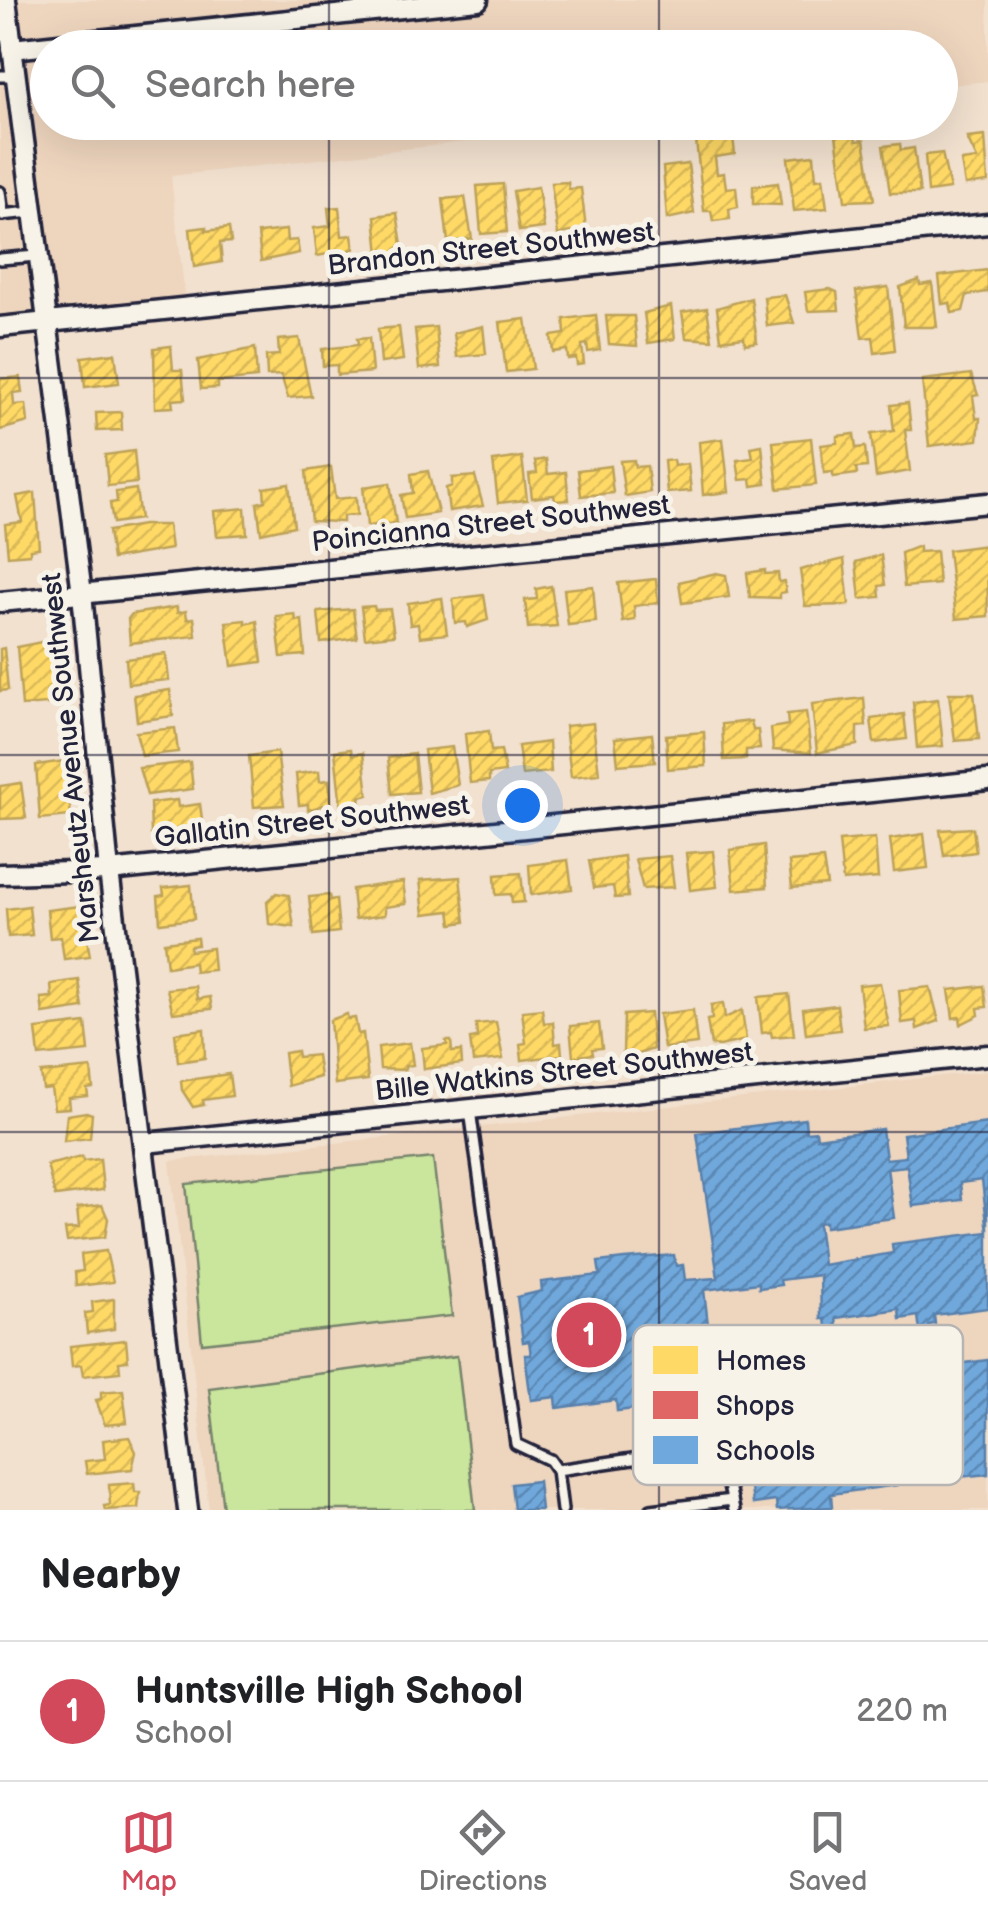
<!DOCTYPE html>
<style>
:root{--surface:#fff;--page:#f2f2f2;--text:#202124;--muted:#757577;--line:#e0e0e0;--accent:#d1495b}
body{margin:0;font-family:"Balsamiq Sans",sans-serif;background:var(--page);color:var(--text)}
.you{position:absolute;left:522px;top:805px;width:35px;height:35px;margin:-25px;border:8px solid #fff;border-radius:50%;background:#1a73e8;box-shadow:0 0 0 15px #1a73e833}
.badge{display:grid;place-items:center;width:65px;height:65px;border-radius:50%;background:var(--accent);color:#fff;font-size:32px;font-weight:700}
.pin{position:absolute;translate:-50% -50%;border:5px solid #fff;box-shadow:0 2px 10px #0006}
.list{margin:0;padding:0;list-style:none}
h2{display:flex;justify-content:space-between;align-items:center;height:130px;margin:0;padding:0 40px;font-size:42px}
h2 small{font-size:32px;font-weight:400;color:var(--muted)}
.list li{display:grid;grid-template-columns:65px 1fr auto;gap:30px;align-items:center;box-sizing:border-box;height:140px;padding:0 40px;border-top:2px solid var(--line)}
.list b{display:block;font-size:38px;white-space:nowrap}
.list p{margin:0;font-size:32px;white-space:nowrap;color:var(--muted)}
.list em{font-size:32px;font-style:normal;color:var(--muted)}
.icon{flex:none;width:55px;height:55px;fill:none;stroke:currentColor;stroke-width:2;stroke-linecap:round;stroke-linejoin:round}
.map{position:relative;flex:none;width:988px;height:1510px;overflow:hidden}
.search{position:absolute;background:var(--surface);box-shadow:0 10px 40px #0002;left:30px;right:30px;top:30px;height:110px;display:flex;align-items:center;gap:25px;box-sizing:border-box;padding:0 35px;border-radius:55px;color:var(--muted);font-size:38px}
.sheet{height:270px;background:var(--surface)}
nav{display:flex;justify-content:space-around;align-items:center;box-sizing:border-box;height:140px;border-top:2px solid var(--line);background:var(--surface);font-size:28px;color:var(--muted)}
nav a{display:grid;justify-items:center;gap:5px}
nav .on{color:var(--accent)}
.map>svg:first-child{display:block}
.built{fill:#eed5be}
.green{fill:#cae59c;stroke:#76846c;stroke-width:2.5}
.homes{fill:url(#homes-hatch);stroke:#bda259;stroke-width:2.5}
.shops{fill:url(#shops-hatch);stroke:#a75259;stroke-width:2.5}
.schools{fill:url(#schools-hatch);stroke:#5880ac;stroke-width:2.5;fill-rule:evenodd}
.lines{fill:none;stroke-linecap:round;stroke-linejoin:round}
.lane-casing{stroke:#22223b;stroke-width:16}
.street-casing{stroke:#22223b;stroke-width:25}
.lane{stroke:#f7f3e8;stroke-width:9}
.street{stroke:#f7f3e8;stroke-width:18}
.grid{fill:none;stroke:#22223b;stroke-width:2.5;stroke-opacity:0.55}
.labels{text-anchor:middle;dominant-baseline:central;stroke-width:10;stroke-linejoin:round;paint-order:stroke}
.street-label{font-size:28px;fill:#22223b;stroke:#f7f3e8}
.key{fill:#f7f3e8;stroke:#b7b4b4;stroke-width:2.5}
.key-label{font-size:28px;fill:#22223b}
</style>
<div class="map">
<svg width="988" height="1510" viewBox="0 0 988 1510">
<defs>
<pattern id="homes-hatch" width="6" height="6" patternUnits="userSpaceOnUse" patternTransform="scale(2.5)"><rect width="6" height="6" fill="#ffd966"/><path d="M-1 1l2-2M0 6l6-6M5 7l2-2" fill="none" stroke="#daba59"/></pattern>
<pattern id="shops-hatch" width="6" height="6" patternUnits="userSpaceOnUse" patternTransform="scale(2.5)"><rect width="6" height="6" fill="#e06666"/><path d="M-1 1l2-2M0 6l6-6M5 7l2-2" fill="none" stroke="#b55455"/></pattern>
<pattern id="schools-hatch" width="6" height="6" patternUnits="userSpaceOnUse" patternTransform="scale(2.5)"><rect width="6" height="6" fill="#6fa8dc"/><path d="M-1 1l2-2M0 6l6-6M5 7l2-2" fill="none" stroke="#5b88b4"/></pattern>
</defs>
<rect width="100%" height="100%" fill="#f2e1cf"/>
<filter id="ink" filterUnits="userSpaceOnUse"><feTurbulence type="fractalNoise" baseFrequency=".01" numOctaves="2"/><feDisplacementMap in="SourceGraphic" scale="20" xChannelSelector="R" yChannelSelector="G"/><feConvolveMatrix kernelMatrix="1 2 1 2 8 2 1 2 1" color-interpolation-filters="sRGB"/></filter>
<g filter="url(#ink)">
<g class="built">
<polygon points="0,0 988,0 988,81 941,86 940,48 48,48 48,122 628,123 171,176 185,296 0,315"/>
<polygon points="988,1071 988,1510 209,1510 170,1161"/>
</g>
<g class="green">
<polygon points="433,1158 452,1316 202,1343 186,1184"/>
<polygon points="457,1356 475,1510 223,1510 209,1388"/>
</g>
<g class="homes">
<polygon points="854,132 856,141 864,140 874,200 845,201 836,135"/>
<polygon points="985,136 988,182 965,185 961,161 977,159 967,138"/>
<polygon points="733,137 735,154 715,157 717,174 724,173 726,188 736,187 738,207 729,209 730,219 713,221 711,211 704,211 696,141"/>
<polygon points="900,144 901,150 914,148 920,193 890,193 883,146"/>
<polygon points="942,153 950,189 928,192 925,155"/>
<polygon points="814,155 816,179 823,178 827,208 794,211 788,158"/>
<polygon points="688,164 694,213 667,219 663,167"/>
<polygon points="568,182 569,189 581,188 586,228 558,235 551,183"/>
<polygon points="778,183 781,205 753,204 753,186"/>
<polygon points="503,184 507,232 481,234 477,186"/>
<polygon points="538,187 544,228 519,231 513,191"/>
<polygon points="465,197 472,239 448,242 443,199"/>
<polygon points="339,207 342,236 352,235 354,249 317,256 314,228 330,226 328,208"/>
<polygon points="397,213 403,251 379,254 375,216"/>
<polygon points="206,227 206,231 229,228 231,242 220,243 222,262 194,267 190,229"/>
<polygon points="286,230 287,241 297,240 299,253 261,261 258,233"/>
<polygon points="988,270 988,292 967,295 963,311 952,313 950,303 942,304 939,276"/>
<polygon points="919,280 920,285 932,283 937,327 904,327 900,287"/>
<polygon points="888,287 895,350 875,353 873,337 862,338 856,291"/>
<polygon points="830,289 837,292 839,310 808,311 805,292"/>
<polygon points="785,295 794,323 767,326 764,297"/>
<polygon points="751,298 757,342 745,344 744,337 721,340 717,308"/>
<polygon points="671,306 675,339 648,343 644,313"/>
<polygon points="707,308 712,340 686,338 682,312"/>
<polygon points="596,315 600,350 588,352 587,344 582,345 584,364 577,365 576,358 568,359 567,350 553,352 551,336 565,334 564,319"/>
<polygon points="606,316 634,316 637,346 609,344"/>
<polygon points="526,319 533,369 506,372 500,322"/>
<polygon points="483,326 486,354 457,357 454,333"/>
<polygon points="399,327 403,360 381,363 378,329"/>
<polygon points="436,327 440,367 419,369 415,329"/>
<polygon points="299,338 311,396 288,398 281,375 267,376 266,356 279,355 278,340"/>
<polygon points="369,338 372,372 337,375 337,365 323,366 322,349 358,345 357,339"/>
<polygon points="171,346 173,370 182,370 185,399 172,400 173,407 155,408 154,348"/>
<polygon points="255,348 257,378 218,382 218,388 201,389 198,360"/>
<polygon points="115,353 119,383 85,387 82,357"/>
<polygon points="971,374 978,395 973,396 976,418 980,418 978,440 929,446 922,380"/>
<polygon points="20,377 22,392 13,393 14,405 26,404 28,422 0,430 0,379"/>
<polygon points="908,403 911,430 905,430 910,471 876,477 871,434 894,431 891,405"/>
<polygon points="121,412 122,430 97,431 96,413"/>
<polygon points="854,434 856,448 865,447 867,467 856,468 857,474 833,477 833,472 824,473 821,445 837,443 837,436"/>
<polygon points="811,438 816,485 778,489 773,442"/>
<polygon points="723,439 729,492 703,495 699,442"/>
<polygon points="762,445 766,484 752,486 751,479 740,480 737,460 753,458 751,447"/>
<polygon points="134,451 137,483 108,486 105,455"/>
<polygon points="522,457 527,500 498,503 493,461"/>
<polygon points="546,459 548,474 566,472 569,500 555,501 554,495 532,498 529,474 537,473 535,461"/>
<polygon points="634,460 635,467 647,466 650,492 625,496 620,461"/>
<polygon points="673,460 674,466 688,464 691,491 667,493 664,461"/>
<polygon points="610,466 613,493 581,496 578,470"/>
<polygon points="331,467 335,499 356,497 357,515 343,516 343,522 311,521 306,471"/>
<polygon points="428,471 438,513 405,518 401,495 413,493 411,474"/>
<polygon points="475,476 483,506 449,511 446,488 452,486 452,478"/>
<polygon points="390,483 396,523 367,526 363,487"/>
<polygon points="289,484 294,526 261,533 257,503 265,501 264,488"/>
<polygon points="136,489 140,519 113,523 110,503 117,502 116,492"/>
<polygon points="35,493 39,548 30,549 30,554 8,556 5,524 22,522 17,496"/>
<polygon points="245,508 247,534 217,536 214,511"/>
<polygon points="143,525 168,525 171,549 112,559 108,531"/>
<polygon points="987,545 988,616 956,619 948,550"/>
<polygon points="919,546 919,552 936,551 939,584 904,587 901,553"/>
<polygon points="881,555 885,585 879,586 880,597 860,599 856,562"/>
<polygon points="844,559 849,605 805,606 800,570"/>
<polygon points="765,570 765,574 778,573 779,582 784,581 786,592 780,593 780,598 750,597 747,573"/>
<polygon points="716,573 726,575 729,597 682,603 679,582"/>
<polygon points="656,579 658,603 634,606 635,620 623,622 618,583"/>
<polygon points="551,586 557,626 528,628 525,600 537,599 536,589"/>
<polygon points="593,586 596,622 568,625 564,589"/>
<polygon points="484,595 488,620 467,627 466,622 455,623 453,599"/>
<polygon points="442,598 447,634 420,637 418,624 410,625 408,603"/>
<polygon points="374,606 375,610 390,609 394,635 365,638 361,607"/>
<polygon points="177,607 177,613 186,611 187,619 194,618 196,636 130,643 128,619 132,614"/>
<polygon points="353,609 357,638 321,643 318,612"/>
<polygon points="295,614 296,621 302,620 305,655 281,657 276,616"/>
<polygon points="245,620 246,624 257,621 262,662 232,666 226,622"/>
<polygon points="51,640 59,703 22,706 17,647"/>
<polygon points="4,648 8,690 0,691 0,649"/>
<polygon points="166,654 169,680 128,684 126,659"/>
<polygon points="170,690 173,716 137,721 134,695"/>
<polygon points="949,693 974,693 979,739 955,741"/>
<polygon points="864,698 866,726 857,727 857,745 817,753 812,704"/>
<polygon points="938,699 943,746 917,748 913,702"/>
<polygon points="806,712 811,753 773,750 771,728 788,725 787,714"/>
<polygon points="904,714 907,739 874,743 871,719"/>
<polygon points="751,721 753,730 758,730 760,749 746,750 746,759 724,760 722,724"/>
<polygon points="593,723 599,774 571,777 565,726"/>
<polygon points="175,728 178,752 142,756 136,732"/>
<polygon points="489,731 491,751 501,750 505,772 489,774 489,781 470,783 465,734"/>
<polygon points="704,732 706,766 668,769 666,735"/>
<polygon points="652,734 655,762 618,765 615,738"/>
<polygon points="549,742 551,772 522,775 518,746"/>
<polygon points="452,747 458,785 429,793 424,750"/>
<polygon points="351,749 352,755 363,753 368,795 360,797 361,806 341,808 335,751"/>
<polygon points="277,752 284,805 254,807 249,756"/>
<polygon points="414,754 418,792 392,794 388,758"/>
<polygon points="65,761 71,816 40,819 36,765"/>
<polygon points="190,762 193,789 147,795 139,768"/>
<polygon points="319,771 320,781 329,780 331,803 308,810 308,804 299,805 296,774"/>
<polygon points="21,783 26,818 0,819 0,786"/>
<polygon points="177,800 178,807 200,804 203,827 177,830 177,837 162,839 161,833 151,834 150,803"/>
<polygon points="973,828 976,852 944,856 940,830"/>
<polygon points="924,834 928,868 894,872 890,839"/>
<polygon points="875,838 878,878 843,881 839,841"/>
<polygon points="764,845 767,887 734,890 730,850"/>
<polygon points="713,851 717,887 690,890 686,853"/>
<polygon points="624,856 628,897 615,898 613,886 594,888 589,861"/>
<polygon points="670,856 674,887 643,889 635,859"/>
<polygon points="823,859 827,885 792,888 789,862"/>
<polygon points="568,860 572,889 531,895 529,865"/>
<polygon points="521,873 524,902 512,903 511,894 496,895 495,875"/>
<polygon points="460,877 465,922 452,924 450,911 424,914 420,880"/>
<polygon points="403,882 406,904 385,907 385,915 355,919 352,889"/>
<polygon points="191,885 194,919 160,923 158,896 164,895 163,888"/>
<polygon points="276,893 289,895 294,927 269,924 267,901"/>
<polygon points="329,895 330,900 336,899 339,932 313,935 309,897"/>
<polygon points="29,906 32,935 8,937 6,909"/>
<polygon points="81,906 90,956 64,959 61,937 50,938 47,910"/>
<polygon points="197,938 198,945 190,946 190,951 212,948 214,970 195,972 194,963 167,967 164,942"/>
<polygon points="79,980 83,1008 43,1014 41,998 52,997 51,984"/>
<polygon points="880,983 889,1026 864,1028 859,985"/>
<polygon points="195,986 197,999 210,997 212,1009 173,1013 167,989"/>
<polygon points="984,986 987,1007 978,1008 979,1015 961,1024 960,1017 953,1018 949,990"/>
<polygon points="930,987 939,1021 917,1029 916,1021 902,1023 899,990"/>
<polygon points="789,994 794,1035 772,1037 771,1032 762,1033 758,997"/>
<polygon points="723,1003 725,1018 742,1010 746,1040 720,1046 711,1045 707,1020 712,1019 711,1005"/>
<polygon points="837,1005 840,1030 806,1034 803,1009"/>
<polygon points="542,1009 544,1023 553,1022 555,1044 561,1043 562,1055 522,1060 520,1044 526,1043 522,1011"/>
<polygon points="693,1010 697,1044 664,1048 659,1014"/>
<polygon points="650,1013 653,1049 629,1057 629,1052 623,1053 624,1015"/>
<polygon points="347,1014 348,1019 355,1018 358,1034 363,1033 368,1080 335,1084 330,1020"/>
<polygon points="496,1022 503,1059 473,1062 470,1039 477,1038 476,1024"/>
<polygon points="86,1023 89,1051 39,1056 36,1029"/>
<polygon points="599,1023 602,1048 592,1049 593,1054 573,1057 570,1026"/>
<polygon points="204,1029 205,1058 178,1062 175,1033"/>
<polygon points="446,1041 451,1041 452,1052 461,1051 462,1064 424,1069 422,1048 447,1045"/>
<polygon points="410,1043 413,1065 405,1066 405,1070 380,1069 378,1047"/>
<polygon points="297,1051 298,1057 317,1055 320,1077 288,1086 284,1053"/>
<polygon points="91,1068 93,1088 87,1089 88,1096 69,1098 70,1108 54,1109 51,1088 43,1089 41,1073"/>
<polygon points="229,1074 232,1096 203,1100 204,1105 193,1107 182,1090 181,1081"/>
<polygon points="86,1112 92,1114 90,1138 64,1141 67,1115"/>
<polygon points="82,1157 83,1161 100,1159 103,1190 55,1196 47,1165"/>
<polygon points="102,1205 108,1219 105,1237 67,1241 65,1229 79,1228 77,1208"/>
<polygon points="106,1251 113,1282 76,1286 75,1272 83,1271 81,1254"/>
<polygon points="114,1299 114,1329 87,1333 85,1313 93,1312 92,1302"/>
<polygon points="126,1340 128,1361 119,1362 120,1372 83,1376 81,1365 72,1366 70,1346"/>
<polygon points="123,1390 127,1423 105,1425 96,1400 101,1399 101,1392"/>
<polygon points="129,1437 136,1452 132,1469 87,1474 85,1461 105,1459 103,1440"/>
<polygon points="134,1483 135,1492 140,1492 138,1508 105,1510 104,1506 110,1505 109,1485"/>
</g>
<polygon class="shops" points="277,122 305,122 306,126 278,130"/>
<g class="schools">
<path d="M 805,1119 L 806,1132 L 816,1131 L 817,1138 L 882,1129 L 886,1159 L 906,1157 L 903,1134 L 988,1123 L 988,1308 L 934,1315 L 935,1324 L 929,1325 L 935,1367 L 988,1360 L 988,1474 L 959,1477 L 957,1467 L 897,1475 L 898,1485 L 831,1494 L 832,1507 L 777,1510 L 776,1501 L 753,1504 L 739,1393 L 761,1390 L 759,1368 L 775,1366 L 774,1362 L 697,1372 L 699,1389 L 691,1390 L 693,1402 L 617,1411 L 616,1400 L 557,1408 L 556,1397 L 531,1400 L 525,1355 L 531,1355 L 529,1341 L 523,1342 L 517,1297 L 542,1291 L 541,1282 L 600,1275 L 598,1262 L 624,1259 L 674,1255 L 676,1266 L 683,1265 L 685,1280 L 718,1278 L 697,1133 ZM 907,1166 L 913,1206 L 962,1200 L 960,1183 L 982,1180 L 988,1232 L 892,1244 L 893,1253 L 823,1265 L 818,1223 L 825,1222 L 825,1227 L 894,1218 L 887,1168 ZM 820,1275 L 821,1319 L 825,1319 L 829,1345 L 797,1350 L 796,1345 L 784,1346 L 773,1348 L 773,1352 L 712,1360 L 704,1290 L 759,1283 L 759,1288 L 781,1285 L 780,1280 ZM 899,1309 L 900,1319 L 918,1316 L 925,1369 L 873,1376 L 872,1369 L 838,1373 L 839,1380 L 816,1383 L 813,1361 L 799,1363 L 798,1358 L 840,1352 L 836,1318 Z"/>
<polygon points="538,1481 541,1510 514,1510 511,1484"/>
</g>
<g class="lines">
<defs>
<g id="lane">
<polyline points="0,76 15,76"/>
<polyline points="0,192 3,215"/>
<polyline points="0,215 32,212"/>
<polyline points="0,259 37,256"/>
<polyline points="470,1110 516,1444 550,1460 557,1470"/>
<polyline points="562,1510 557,1470 701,1449 724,1461 732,1500"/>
<polyline points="651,1510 732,1500 734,1510"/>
</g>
<g id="street">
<polyline points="6,0 82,594 109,871 188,1510"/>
<polyline points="12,49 478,0"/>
<polyline points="0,327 988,224"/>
<polyline points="0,602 988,503"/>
<polyline points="0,874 109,871 988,780"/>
<polyline points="145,1143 988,1055"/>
</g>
</defs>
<use href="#lane" class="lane-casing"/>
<use href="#street" class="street-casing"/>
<use href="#lane" class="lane"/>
<use href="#street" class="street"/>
</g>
</g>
<path class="grid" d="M 329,0 L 329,48M 659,0 L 659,48M 329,122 L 329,1510M 659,122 L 659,1510M 0,378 L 988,378M 0,755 L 988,755M 0,1132 L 988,1132"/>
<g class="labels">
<g class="street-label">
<text transform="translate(491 249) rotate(-6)">Brandon Street Southwest</text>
<text transform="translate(491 524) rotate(-6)">Poincianna Street Southwest</text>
<text transform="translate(71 758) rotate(-96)">Marsheutz Avenue Southwest</text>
<text transform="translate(312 822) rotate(-6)">Gallatin Street Southwest</text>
<text transform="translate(564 1072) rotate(-6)">Bille Watkins Street Southwest</text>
</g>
</g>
<rect x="633" y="1325" width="330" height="160" rx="15" class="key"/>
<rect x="653" y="1346" width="45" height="28" fill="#ffd966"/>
<rect x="653" y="1391" width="45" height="28" fill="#e06666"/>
<rect x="653" y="1436" width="45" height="28" fill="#6fa8dc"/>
<g class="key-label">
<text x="716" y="1370">Homes</text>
<text x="716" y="1415">Shops</text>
<text x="716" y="1460">Schools</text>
</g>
</svg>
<div class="you"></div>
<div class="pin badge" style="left:589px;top:1335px">1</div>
<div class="search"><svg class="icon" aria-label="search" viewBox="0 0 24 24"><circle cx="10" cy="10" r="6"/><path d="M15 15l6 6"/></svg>Search here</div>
</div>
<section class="sheet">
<h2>Nearby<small></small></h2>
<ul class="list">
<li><span class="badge">1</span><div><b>Huntsville High School</b><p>School</p></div><em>220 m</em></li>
</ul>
</section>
<nav>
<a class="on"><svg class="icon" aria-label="map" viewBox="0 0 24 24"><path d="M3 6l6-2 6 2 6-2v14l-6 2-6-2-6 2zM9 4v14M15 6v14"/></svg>Map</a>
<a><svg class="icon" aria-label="directions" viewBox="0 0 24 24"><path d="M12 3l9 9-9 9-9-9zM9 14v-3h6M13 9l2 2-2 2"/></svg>Directions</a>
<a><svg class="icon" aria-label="saved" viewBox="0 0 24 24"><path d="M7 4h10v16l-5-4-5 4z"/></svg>Saved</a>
</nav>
